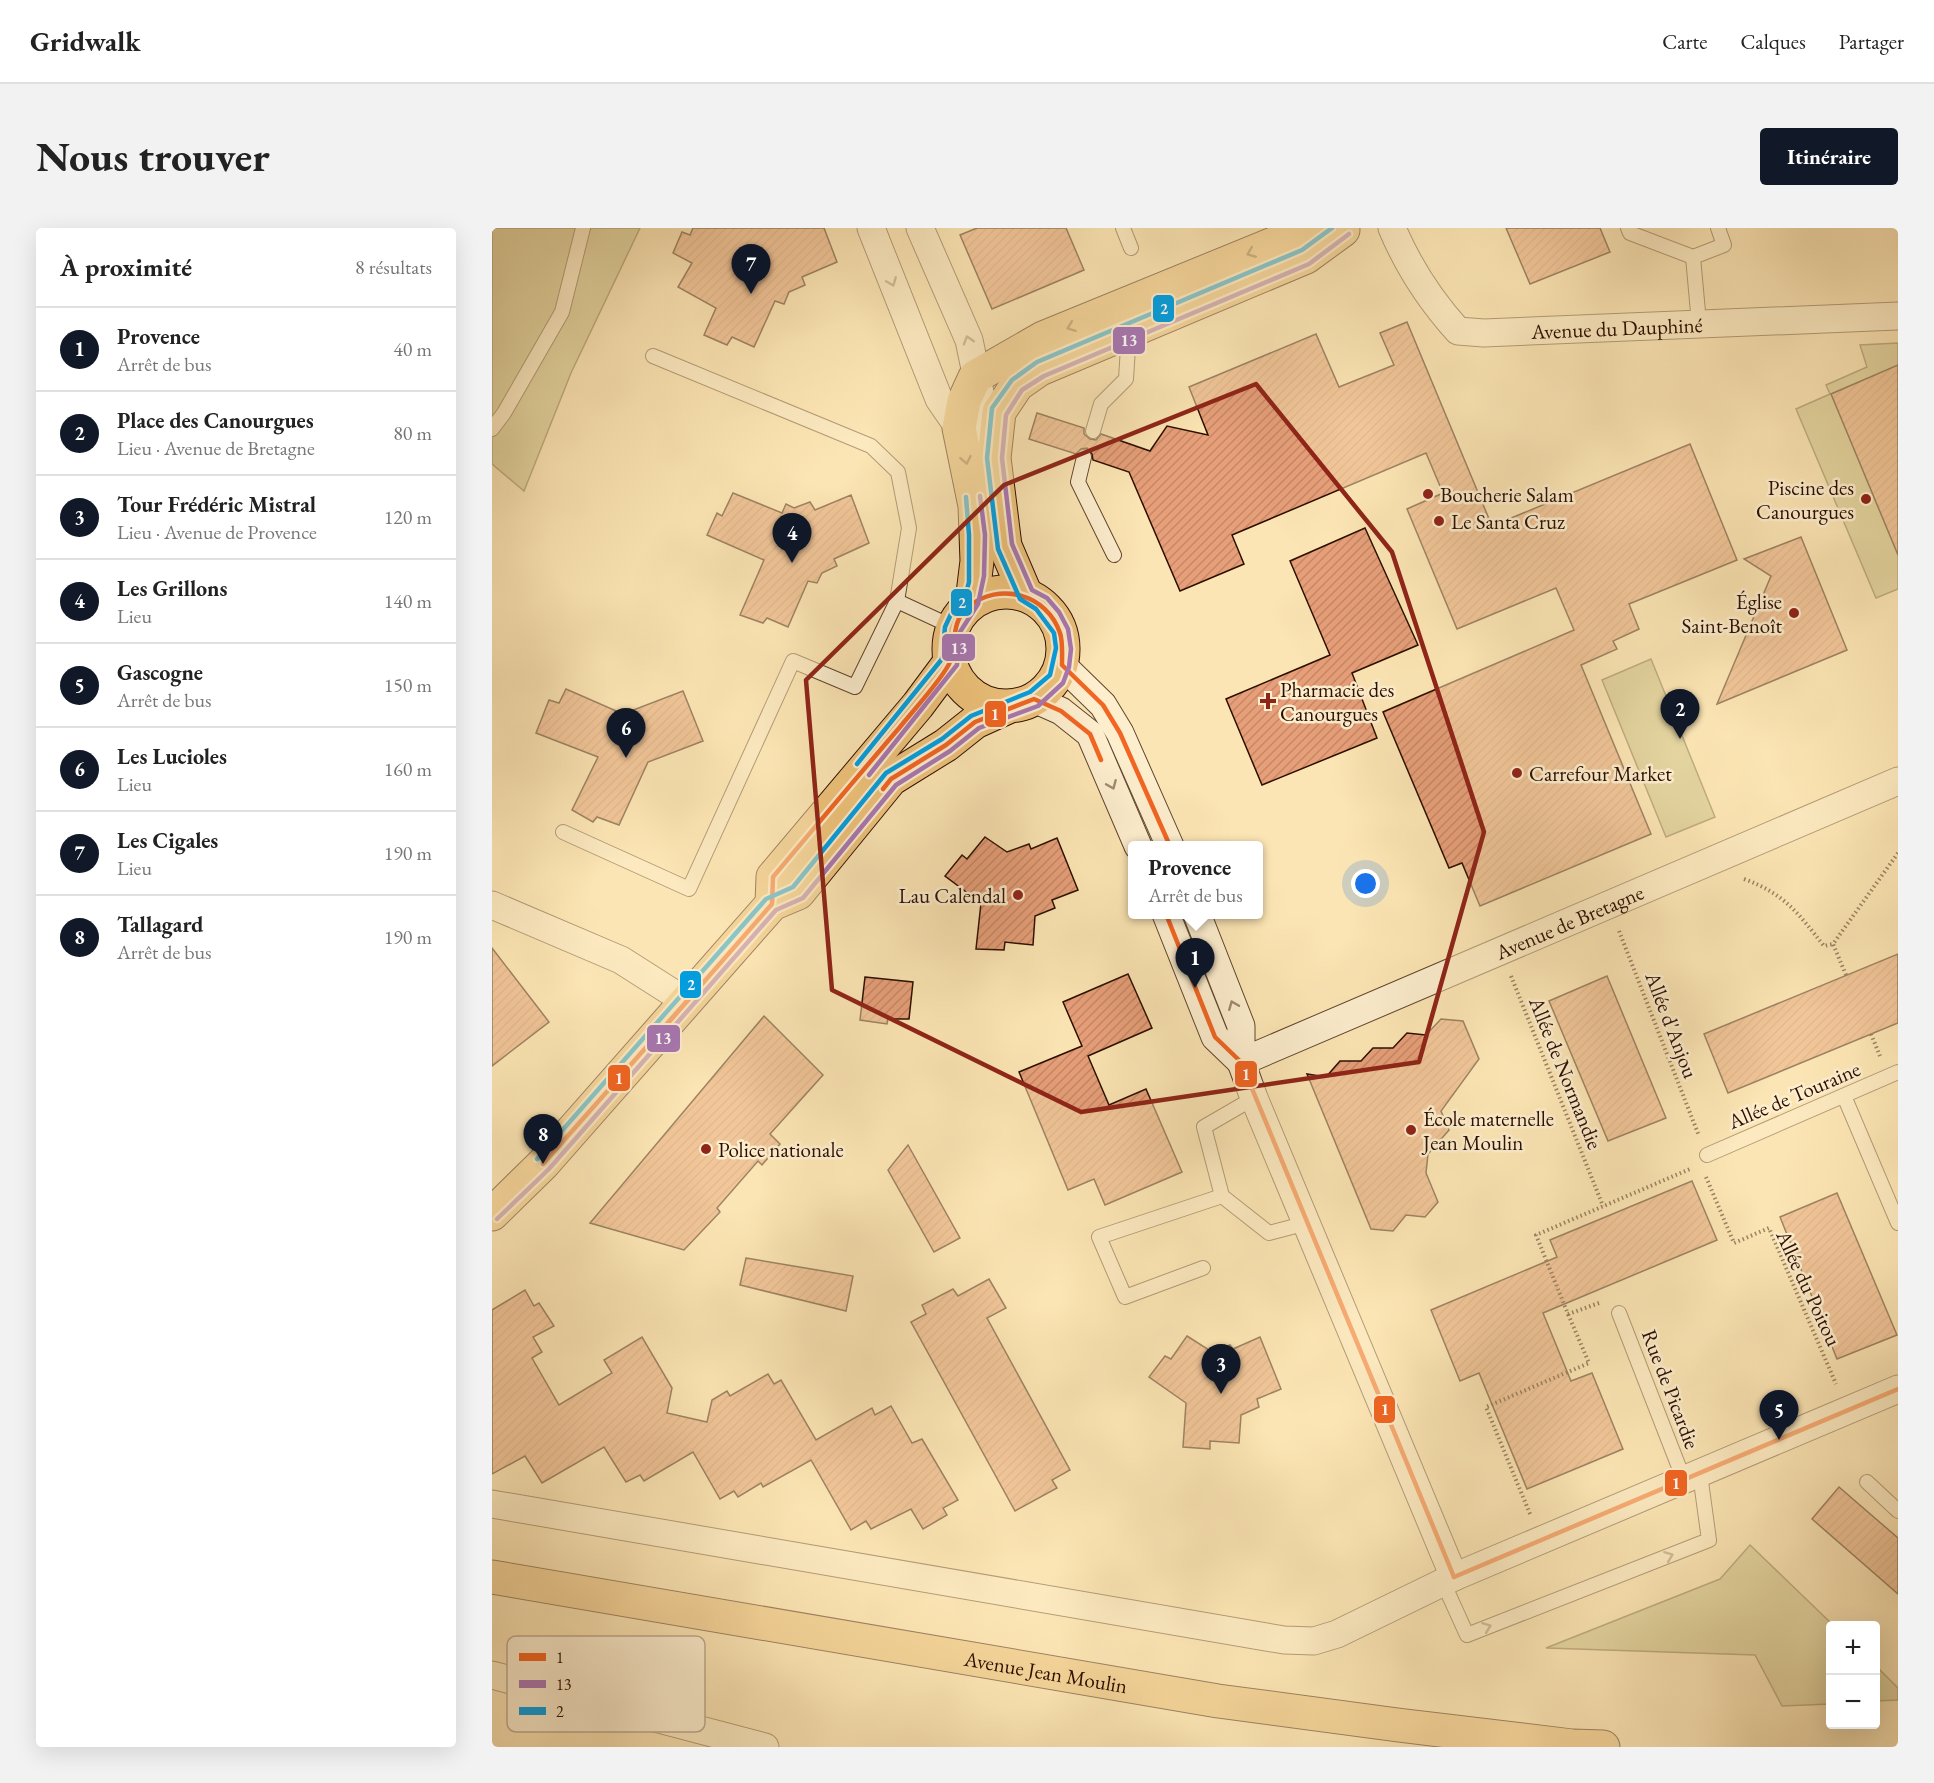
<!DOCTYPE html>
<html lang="fr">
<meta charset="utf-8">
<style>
:root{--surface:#fff;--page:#f2f2f2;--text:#222;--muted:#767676;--line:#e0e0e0;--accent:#111827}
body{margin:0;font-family:"EB Garamond",serif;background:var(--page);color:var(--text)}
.controls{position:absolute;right:18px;bottom:18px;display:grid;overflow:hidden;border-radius:6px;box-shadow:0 6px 24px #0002}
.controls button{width:54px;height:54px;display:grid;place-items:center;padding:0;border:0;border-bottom:2px solid var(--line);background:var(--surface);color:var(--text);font:30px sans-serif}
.you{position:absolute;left:874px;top:656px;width:21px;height:21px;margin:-15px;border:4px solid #fff;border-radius:50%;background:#1a73e8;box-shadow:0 0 0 9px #1a73e833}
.badge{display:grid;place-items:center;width:39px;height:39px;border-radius:50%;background:var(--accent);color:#fff;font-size:20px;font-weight:700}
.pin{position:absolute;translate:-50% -50px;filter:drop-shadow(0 2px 3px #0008)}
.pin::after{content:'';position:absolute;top:32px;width:21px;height:18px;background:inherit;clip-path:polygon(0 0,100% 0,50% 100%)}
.popup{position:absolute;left:636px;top:613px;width:135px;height:78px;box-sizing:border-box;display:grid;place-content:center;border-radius:6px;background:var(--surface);filter:drop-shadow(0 2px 4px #0005);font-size:20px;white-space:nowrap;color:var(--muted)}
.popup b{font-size:22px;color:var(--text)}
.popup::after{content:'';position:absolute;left:50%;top:100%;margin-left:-12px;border:12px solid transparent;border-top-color:var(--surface)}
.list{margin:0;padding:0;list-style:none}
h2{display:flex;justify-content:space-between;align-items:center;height:78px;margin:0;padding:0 24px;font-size:26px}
h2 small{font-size:20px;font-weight:400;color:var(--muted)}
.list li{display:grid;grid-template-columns:39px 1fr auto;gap:18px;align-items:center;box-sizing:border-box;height:84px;padding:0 24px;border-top:2px solid var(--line)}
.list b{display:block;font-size:22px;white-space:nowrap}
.list p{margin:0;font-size:20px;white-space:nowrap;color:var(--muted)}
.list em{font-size:20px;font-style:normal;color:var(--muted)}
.map{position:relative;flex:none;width:1406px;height:1519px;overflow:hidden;border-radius:6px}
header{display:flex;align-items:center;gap:36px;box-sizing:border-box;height:84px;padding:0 30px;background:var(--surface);border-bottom:2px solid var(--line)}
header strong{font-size:28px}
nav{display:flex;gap:33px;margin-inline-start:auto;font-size:21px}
.intro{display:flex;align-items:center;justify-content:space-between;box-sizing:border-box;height:144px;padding:0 36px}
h1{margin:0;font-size:42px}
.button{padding:15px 27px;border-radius:6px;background:var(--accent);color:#fff;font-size:21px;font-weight:700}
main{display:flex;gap:36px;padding:0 36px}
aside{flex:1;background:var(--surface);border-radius:6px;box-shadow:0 6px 24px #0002}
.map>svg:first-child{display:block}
.park{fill:#c7c287;stroke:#796844;stroke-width:1.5}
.building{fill:url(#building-hatch);stroke:#2b0e00;stroke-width:1.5}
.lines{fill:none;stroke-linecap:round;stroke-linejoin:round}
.service-casing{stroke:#5f442d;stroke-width:16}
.minor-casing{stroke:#5f442d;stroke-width:29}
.primary-casing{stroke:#2b0e00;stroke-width:35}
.path{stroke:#2b0e00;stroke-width:4;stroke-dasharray:1.5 3;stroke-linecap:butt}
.service{stroke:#fdeece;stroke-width:14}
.minor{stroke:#fdeece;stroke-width:27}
.primary{stroke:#eec27a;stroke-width:33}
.bus-1-casing{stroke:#fdeece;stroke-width:9}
.bus-2-casing{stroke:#fdeece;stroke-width:9}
.bus-3-casing{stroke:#fdeece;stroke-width:9}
.bus-1{stroke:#f26522;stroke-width:4.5}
.bus-2{stroke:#a877b2;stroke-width:4.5}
.bus-3{stroke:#009fe3;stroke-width:4.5}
.oneway{stroke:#967143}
.oneway2{stroke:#9e8971}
.marked{fill:none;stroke:#8f2418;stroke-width:4.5;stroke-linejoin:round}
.poi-dot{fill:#8f2418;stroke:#fdeece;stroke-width:2}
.labels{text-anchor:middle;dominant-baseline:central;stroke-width:5;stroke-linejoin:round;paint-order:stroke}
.street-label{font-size:21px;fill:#2b0e00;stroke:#fdeece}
.poi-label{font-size:21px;fill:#2b0e00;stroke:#fdeece;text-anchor:start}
.key{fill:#fdeece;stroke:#beab90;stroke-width:1.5}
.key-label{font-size:16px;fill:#2b0e00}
.line-badge{stroke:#fdeece;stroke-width:2}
.badge-label{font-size:16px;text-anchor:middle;font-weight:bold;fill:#fff}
</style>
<header>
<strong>Gridwalk</strong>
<nav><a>Carte</a><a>Calques</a><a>Partager</a></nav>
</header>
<div class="intro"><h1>Nous trouver</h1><a class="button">Itinéraire</a></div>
<main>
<aside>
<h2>À proximité<small>8 résultats</small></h2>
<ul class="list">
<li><span class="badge">1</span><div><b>Provence</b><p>Arrêt de bus</p></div><em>40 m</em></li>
<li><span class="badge">2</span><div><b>Place des Canourgues</b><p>Lieu · Avenue de Bretagne</p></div><em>80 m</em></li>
<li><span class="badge">3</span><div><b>Tour Frédéric Mistral</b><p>Lieu · Avenue de Provence</p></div><em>120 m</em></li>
<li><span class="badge">4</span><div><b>Les Grillons</b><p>Lieu</p></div><em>140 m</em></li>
<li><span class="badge">5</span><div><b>Gascogne</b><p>Arrêt de bus</p></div><em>150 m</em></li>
<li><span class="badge">6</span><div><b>Les Lucioles</b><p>Lieu</p></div><em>160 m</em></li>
<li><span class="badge">7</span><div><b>Les Cigales</b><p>Lieu</p></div><em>190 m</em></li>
<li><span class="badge">8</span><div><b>Tallagard</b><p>Arrêt de bus</p></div><em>190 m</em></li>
</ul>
</aside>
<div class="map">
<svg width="1406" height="1519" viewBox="0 0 1406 1519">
<defs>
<pattern id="building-hatch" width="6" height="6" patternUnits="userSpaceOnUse" patternTransform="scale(1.5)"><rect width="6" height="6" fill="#e79f79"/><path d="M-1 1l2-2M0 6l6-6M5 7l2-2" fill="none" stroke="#c68867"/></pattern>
</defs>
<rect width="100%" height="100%" fill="#fce5b4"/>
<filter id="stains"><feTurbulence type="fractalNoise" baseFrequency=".00333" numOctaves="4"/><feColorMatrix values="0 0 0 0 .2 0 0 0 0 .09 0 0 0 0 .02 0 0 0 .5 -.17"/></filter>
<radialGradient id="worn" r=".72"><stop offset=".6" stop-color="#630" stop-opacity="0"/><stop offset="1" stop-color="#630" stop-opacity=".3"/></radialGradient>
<g class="park">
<polygon points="0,0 148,0 79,145 32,263 0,236"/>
<polygon points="1406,115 1406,361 1384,370 1304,181 1338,166 1334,157 1375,139 1368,117"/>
<polygon points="1159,431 1223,589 1174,609 1110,452"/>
<polygon points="1258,1317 1341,1397 1338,1398 1338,1476 1290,1478 1263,1427 1054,1420 1228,1351"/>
<polygon points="1384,1438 1406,1460 1406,1472 1384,1473"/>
</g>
<g class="building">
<polygon points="201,0 332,0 345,34 310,49 313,57 297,64 292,76 283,73 262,119 240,109 235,117 212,107 224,80 186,59 200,35 181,25 190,4 198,7"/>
<polygon points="485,0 574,0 592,42 500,81 468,7"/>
<polygon points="1014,0 1108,0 1118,24 1038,56"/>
<polygon points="915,94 1000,298 1198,216 1245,332 1137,376 1147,401 1121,413 1125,421 1089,437 1159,606 988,678 970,635 957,640 891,484 1082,402 1064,360 965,401 915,281 951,265 934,225 740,307 752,336 688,363 637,244 601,232 600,226 595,220 589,221 584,226 537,211 545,185 592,200 592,206 598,211 604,212 609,206 658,223 675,198 716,207 697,159 824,106 847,159 902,137 888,105"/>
<polygon points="1406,137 1406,327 1339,166"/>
<polygon points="241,265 290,285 294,276 302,280 318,274 323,282 359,267 377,315 342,331 345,338 330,345 325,355 316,353 296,399 275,390 271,395 248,387 272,332 215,307 225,285 230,288"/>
<polygon points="873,300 926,417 860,445 885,510 770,557 734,471 838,427 798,333"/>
<polygon points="1309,309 1355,422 1225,476 1279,348 1252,331"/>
<polygon points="74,461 131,486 191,463 211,513 156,534 127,597 105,589 101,594 80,582 106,529 44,505 57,472 67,475"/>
<polygon points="493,609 515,624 537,616 539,621 565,610 586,662 560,672 563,680 543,688 541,717 513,714 512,722 484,721 489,675 453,648 470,627 475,631"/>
<polygon points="0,720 57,794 0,838"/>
<polygon points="1406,726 1406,795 1236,865 1212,806"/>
<polygon points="636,746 660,800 596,828 617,877 654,861 690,944 613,977 602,951 576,962 527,844 590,818 571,774"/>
<polygon points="1115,748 1174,890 1116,913 1057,773"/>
<polygon points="373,749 421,754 417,791 396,791 395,796 368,792"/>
<polygon points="272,788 331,847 278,906 288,916 270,937 266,933 225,980 228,984 192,1022 98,995"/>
<polygon points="949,791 971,793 987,831 949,883 957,902 936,926 934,945 946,974 933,989 914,987 901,1003 879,1001 815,846 834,849 848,833 869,833 881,820 901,820 915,805 934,807"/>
<polygon points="416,917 468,1010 442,1024 396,942"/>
<polygon points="1200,953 1225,1012 1051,1085 1079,1153 1100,1145 1131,1221 1035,1261 987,1145 968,1153 939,1082 1065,1029 1058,1012"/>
<polygon points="1345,965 1405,1107 1345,1131 1288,989"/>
<polygon points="254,1030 361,1048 354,1083 248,1057"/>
<polygon points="497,1051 514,1080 495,1090 578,1242 560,1252 565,1260 523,1283 419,1094 434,1086 430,1077 461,1061 466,1068"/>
<polygon points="33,1062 42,1078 47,1075 62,1098 41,1109 50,1124 40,1130 67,1177 120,1145 112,1132 150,1109 180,1160 175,1185 215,1194 220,1172 235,1163 238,1168 276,1146 282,1156 289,1152 324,1212 380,1180 383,1187 399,1178 420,1215 430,1211 466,1272 451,1280 455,1287 431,1301 419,1281 379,1301 374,1293 359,1302 319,1232 271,1259 269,1255 246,1269 242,1263 228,1271 201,1224 152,1253 148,1247 134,1254 112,1219 50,1255 33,1228 0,1246 0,1082"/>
<polygon points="695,1108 720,1124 738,1117 741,1121 768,1109 789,1161 765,1171 767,1179 749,1187 747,1215 718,1213 718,1221 691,1219 694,1175 657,1149 673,1128 679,1131"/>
<polygon points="1347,1259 1406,1310 1406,1366 1320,1291"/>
</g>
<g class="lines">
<defs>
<g id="service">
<polyline points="631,0 639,20"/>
<polyline points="1136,0 1138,5 1201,29"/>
<polyline points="1207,95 1201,29 1232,17 1226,0"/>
<polyline points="0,201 12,185 70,84 91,0"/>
<polyline points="601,203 609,176 634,151 637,103"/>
<polyline points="592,229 586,254 622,327"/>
<polyline points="405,373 461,399"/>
<polyline points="71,604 197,661 301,433 363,459 405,373 417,300 406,244 379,218 161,128"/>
<polyline points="1352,868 1406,995"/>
<polyline points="762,870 712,899 730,968 777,1005 815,995"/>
<polyline points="1215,927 1406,844"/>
<polyline points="711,1040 633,1069 607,1009 730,968"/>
<polyline points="1127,1085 1192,1252"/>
<polyline points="1375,1254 1406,1283"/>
<polyline points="951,1354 975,1407 1217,1312 1208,1246"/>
</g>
<g id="minor">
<polyline points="379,0 447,171 467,200"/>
<polyline points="428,0 477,112 499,217"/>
<path id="s1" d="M 900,0 C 916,38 938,72 966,103 L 992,105 L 1406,88"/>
<polyline points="570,437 611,477 628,505 678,618"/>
<polyline points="542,471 569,483 598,506 646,618"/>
<polyline points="0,677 129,732 195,774"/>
<polyline points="674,686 723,809 749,834"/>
<polyline points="705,686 749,798 749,834 762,870 962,1349"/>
<path id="s2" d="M 749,834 L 1406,553"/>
<polyline points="0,1276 792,1412 822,1413 845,1406 962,1349 1406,1161"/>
<polyline points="0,1447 273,1519"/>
</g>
<g id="primary">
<circle cx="514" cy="421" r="57"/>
<polyline points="534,367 513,318 502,230 507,184 525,157 548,141 814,29 851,2"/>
<polyline points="480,374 485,333 483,278 467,200 472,173 483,149 551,110 803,7 834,0"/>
<polyline points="280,676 281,649 426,477 458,434"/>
<polyline points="0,986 51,936 280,676 306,665 399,551 454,517 483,494 516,479"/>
<path id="s3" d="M 0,1349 L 726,1473 L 906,1497 L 1080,1518 L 1111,1519"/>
</g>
</defs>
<use href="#service" class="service-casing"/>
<use href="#minor" class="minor-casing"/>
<use href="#primary" class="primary-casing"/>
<g class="path">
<path d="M 1252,651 C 1293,666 1306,685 1332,718 L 1341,716"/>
<polyline points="1127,703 1207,908"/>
<polyline points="1354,747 1341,716 1406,625"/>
<polyline points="1019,748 1111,978"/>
<polyline points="1379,806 1388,828"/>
<polyline points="1214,949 1242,1015 1277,1000 1344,1156"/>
<polyline points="1107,1075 1076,1086 1044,1007 1198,941"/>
<polyline points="1038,1286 994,1179 1097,1135 1076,1086"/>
</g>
<use href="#service" class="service"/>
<use href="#minor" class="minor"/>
<use href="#primary" class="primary"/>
<defs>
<g id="bus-1">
<polyline points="391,561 399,551 454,517 483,494 542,471 569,483 598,506 609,532"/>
<polyline points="674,686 723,809 749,834 962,1349"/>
<path d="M 169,803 L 280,676 L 281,649 C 323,599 365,549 408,499 C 419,485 452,449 458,434 C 465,415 458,395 476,379 C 507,353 555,366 568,405 C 571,414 570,427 570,437 L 611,477 L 628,505 L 678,618"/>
<polyline points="51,936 203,764"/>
<polyline points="962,1349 1406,1161"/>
</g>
<g id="bus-2">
<polyline points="377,547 465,437 468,404 486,376 492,348 493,307 488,268"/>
<polyline points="5,991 57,941 284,682 311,670 404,557 458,523 487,500 546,478 571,455 577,439 579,421 576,401 567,384 555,370 540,362 520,316 510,230 514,187 530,162 552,148 817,36 857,6"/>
</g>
<g id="bus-3">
<polyline points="365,536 450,431 453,399 459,386 472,372 477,354 477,307 474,269"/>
<polyline points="45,931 274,671 301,659 394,545 450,511 479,488 538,464 558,447 564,420 562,405 544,381 528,371 506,321 495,230 500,180 520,152 545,134 810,22 840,0"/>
</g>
</defs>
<use href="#bus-1" class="bus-1-casing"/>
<use href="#bus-2" class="bus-2-casing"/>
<use href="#bus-3" class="bus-3-casing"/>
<use href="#bus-1" class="bus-1"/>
<use href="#bus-2" class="bus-2"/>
<use href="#bus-3" class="bus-3"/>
</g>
<defs><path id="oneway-chevron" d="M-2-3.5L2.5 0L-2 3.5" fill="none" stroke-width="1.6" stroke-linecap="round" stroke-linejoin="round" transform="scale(1.5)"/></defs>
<g class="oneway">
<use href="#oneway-chevron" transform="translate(759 25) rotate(158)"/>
<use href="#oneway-chevron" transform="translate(579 99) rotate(159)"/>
<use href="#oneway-chevron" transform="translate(474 232) rotate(79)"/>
</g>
<g class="oneway2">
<use href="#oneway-chevron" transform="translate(400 54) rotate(68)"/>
<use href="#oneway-chevron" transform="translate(476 112) rotate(-107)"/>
<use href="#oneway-chevron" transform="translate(620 557) rotate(67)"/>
<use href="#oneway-chevron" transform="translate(741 777) rotate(-112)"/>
<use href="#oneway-chevron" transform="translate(1177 1328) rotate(-21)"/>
<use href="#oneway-chevron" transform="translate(995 1399) rotate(-21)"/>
</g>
<path d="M0 0H1406V1519H0ZM 764,156 L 900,324 L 992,604 L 927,834 L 589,884 L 340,762 L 314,452 L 512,257 Z" fill="#fce5b4" fill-opacity=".55" fill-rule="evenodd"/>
<path class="marked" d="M 764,156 L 900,324 L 992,604 L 927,834 L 589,884 L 340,762 L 314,452 L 512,257 Z"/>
<g class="poi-dot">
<circle cx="936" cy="266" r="6"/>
<circle cx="1374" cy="271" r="6"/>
<circle cx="947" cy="293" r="6"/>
<circle cx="1302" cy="385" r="6"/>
<path d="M773 464h6v6h6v6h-6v6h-6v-6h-6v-6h6z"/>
<circle cx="1025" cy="545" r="6"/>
<circle cx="526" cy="667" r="6"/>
<circle cx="919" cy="902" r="6"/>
<circle cx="214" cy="921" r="6"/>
</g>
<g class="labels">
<g class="street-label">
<text stroke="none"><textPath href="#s1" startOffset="282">Avenue du Dauphiné</textPath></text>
<text stroke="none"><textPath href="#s2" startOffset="357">Avenue de Bretagne</textPath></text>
<text transform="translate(1180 797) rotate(69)">Allée d'Anjou</text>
<text transform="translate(1074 845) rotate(68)">Allée de Normandie</text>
<text transform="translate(1302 867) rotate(-23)">Allée de Touraine</text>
<text transform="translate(1317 1060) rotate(65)">Allée du Poitou</text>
<text transform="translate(1179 1161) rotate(69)">Rue de Picardie</text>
<text stroke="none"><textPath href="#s3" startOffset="562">Avenue Jean Moulin</textPath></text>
</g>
<g class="poi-label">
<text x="1362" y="259" text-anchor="end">Piscine des<tspan x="1362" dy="24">Canourgues</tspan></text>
<text x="948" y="266">Boucherie Salam</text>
<text x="959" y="293">Le Santa Cruz</text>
<text x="1290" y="373" text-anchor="end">Église<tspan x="1290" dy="24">Saint-Benoît</tspan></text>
<text x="788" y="461">Pharmacie des<tspan x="788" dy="24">Canourgues</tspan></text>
<text x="1037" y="545">Carrefour Market</text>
<text x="514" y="667" text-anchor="end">Lau Calendal</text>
<text x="931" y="890">École maternelle<tspan x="931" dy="24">Jean Moulin</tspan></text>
<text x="226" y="921">Police nationale</text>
</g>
</g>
<rect x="15" y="1408" width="198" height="96" rx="9" class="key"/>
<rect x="27" y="1425" width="27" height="8" fill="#f26522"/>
<rect x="27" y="1452" width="27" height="8" fill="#a877b2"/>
<rect x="27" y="1479" width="27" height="8" fill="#009fe3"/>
<g class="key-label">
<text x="64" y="1435">1</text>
<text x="64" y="1462">13</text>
<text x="64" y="1489">2</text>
</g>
<g class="line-badge">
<rect x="660" y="66" width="23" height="29" rx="6" fill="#009fe3"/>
<rect x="620" y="98" width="34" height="29" rx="6" fill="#a877b2"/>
<rect x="458" y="360" width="23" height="29" rx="6" fill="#009fe3"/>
<rect x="449" y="405" width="35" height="29" rx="6" fill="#a877b2"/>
<rect x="492" y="472" width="23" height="28" rx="6" fill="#f26522"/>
<rect x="187" y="742" width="23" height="29" rx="6" fill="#009fe3"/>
<rect x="154" y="796" width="35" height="29" rx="6" fill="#a877b2"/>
<rect x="742" y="832" width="24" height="28" rx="6" fill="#f26522"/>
<rect x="115" y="836" width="24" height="28" rx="6" fill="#f26522"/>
<rect x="881" y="1167" width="23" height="29" rx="6" fill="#f26522"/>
<rect x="1172" y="1241" width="24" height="28" rx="6" fill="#f26522"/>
</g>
<g class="badge-label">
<text x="672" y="86">2</text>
<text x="637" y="118">13</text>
<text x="470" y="380">2</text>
<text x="467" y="426">13</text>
<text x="503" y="492">1</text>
<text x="199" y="762">2</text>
<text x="171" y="816">13</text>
<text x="754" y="852">1</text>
<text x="127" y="856">1</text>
<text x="893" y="1187">1</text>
<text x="1184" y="1261">1</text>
</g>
<rect width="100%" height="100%" filter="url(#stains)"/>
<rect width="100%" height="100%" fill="url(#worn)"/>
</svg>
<div class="controls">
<button>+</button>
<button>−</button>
</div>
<div class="you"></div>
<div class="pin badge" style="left:703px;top:760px">1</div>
<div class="popup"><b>Provence</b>Arrêt de bus</div>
<div class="pin badge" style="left:1188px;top:511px">2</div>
<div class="pin badge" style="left:729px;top:1166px">3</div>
<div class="pin badge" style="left:300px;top:335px">4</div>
<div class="pin badge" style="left:1287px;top:1212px">5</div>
<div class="pin badge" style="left:134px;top:530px">6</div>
<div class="pin badge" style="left:259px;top:66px">7</div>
<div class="pin badge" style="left:51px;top:936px">8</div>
</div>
</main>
